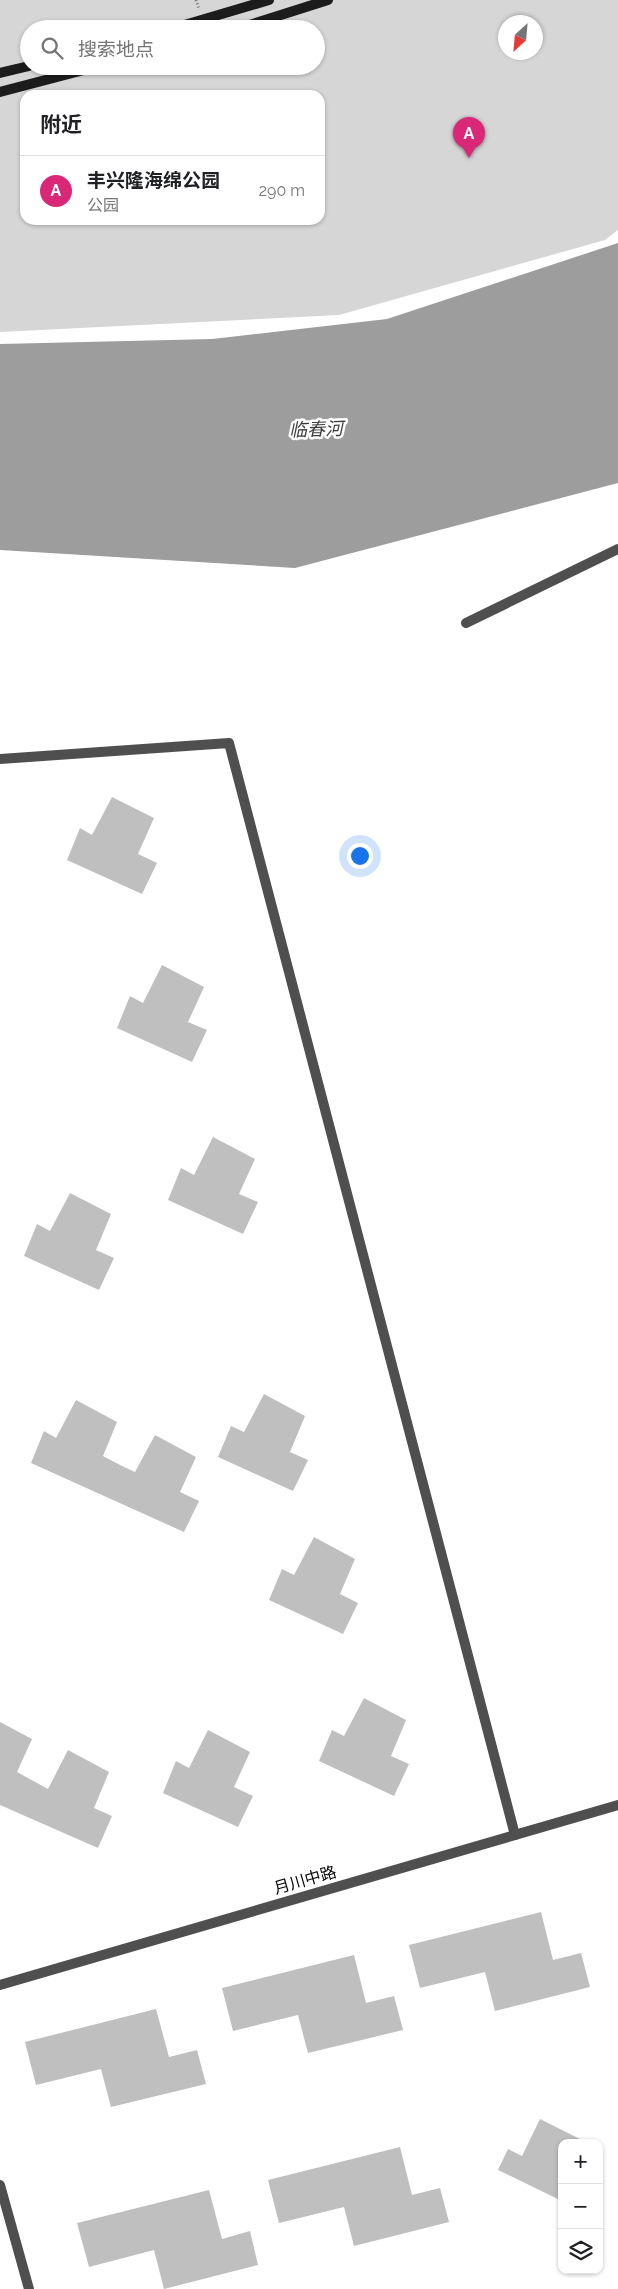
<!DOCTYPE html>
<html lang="zh">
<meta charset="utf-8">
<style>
:root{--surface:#fff;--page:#f6f6f6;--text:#202124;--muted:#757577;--line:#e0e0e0;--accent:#db2777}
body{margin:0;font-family:Raleway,"Noto Sans SC",sans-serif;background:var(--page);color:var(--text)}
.controls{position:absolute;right:15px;bottom:15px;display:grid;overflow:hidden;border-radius:10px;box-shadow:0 1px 4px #0004}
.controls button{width:45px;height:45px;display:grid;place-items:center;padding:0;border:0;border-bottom:1px solid var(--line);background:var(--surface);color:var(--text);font:25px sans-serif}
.compass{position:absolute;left:498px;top:15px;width:45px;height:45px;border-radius:50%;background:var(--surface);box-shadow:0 1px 4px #0004;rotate:206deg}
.you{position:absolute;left:359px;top:855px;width:18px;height:18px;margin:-12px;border:4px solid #fff;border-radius:50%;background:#1a73e8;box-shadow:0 0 0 8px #1a73e833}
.badge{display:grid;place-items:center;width:32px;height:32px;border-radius:50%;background:var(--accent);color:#fff;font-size:16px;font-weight:700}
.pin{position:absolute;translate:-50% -41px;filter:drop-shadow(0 1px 2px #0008)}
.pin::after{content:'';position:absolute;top:26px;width:18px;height:15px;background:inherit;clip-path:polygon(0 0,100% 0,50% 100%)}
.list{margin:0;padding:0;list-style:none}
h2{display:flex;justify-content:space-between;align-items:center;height:65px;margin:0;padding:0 20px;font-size:21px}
h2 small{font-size:16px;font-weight:400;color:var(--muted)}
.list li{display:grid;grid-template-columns:32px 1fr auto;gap:15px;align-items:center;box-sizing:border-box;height:70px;padding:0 20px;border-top:1px solid var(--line)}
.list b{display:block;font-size:19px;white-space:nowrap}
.list p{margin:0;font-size:16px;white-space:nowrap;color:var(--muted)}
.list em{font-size:16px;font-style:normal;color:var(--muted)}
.icon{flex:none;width:28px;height:28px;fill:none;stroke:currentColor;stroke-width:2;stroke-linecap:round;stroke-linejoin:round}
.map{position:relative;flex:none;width:618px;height:2289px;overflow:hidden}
.search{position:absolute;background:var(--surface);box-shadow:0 1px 4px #0004;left:20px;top:20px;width:305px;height:55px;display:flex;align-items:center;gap:12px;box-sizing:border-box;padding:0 18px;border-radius:28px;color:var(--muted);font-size:19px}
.panel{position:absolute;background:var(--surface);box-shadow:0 1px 4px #0004;left:20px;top:90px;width:305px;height:135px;border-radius:15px}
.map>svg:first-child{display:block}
.green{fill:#d6d6d6;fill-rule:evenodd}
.water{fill:#9d9d9d}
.building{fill:#bfbfbf}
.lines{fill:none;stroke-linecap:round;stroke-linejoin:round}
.path{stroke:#717171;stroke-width:3;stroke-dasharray:1 2.5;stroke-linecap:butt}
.minor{stroke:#4f4f4f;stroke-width:10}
.tertiary{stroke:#4f4f4f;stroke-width:10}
.secondary{stroke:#1c1c1c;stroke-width:10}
.secondary-bridge{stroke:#1c1c1c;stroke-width:10}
.labels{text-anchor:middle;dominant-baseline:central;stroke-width:5;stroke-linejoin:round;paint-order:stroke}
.street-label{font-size:16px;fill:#000;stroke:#fff}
.water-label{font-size:18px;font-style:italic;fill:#3e3e3e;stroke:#fff}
</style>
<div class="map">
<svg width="618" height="2289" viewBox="0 0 618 2289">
<rect width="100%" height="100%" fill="#fff"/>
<path class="green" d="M 0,0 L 618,0 L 618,230 L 605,240 L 339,315 L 0,332 ZM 506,22 L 536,22 L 536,52 L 506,52 ZM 29,29 L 316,29 L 316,66 L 29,66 ZM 25,95 L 320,95 L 320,220 L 25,220 Z"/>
<polygon class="water" points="618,243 618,483 295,568 0,550 0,344 212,339 387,319"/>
<g class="building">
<polygon points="112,797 154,818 138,854 157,863 142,894 67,860 80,828 92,835"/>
<polygon points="162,965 204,987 188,1022 207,1030 192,1062 117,1028 130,996 143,1003"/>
<polygon points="213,1137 255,1159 239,1194 258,1202 243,1234 168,1200 181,1168 194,1175"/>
<polygon points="70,1193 111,1214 96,1250 114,1258 99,1290 24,1256 37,1224 50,1231"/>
<polygon points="264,1394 305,1416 290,1452 308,1460 293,1491 218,1457 231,1426 244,1432"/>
<polygon points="76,1400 117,1422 103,1456 122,1466 135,1472 155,1435 196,1457 180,1492 199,1501 184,1532 31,1463 44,1431 56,1438"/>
<polygon points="314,1537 355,1559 340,1594 358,1603 343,1634 269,1600 282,1569 294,1575"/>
<polygon points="364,1698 406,1720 391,1756 409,1764 394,1796 319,1761 332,1730 344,1736"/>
<polygon points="0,1722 32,1739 17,1772 48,1789 68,1750 109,1772 94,1808 112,1816 98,1848 0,1805"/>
<polygon points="208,1730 250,1752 234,1787 253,1796 238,1827 163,1793 176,1761 189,1768"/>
<polygon points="541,1912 553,1960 581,1953 590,1987 495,2011 485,1972 420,1988 409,1945"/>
<polygon points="354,1955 366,2003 394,1996 403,2030 308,2053 298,2015 233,2031 222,1988"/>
<polygon points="156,2009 169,2057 197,2050 206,2084 111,2107 101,2069 36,2085 25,2042"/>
<polygon points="540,2119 588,2143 562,2143 562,2201 498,2170 508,2149 522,2156"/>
<polygon points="400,2147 412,2195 440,2188 449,2222 354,2246 344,2207 279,2223 268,2180"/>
<polygon points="209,2190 222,2239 250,2231 258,2265 164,2289 154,2250 89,2267 77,2223"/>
</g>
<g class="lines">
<polyline class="path" points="196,0 199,9"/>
<g class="minor">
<polyline points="466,623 618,549"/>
<polyline points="0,759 229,743 515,1835"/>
<polyline points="0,2185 29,2289"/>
</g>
<polyline class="tertiary" points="0,1985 618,1805"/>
<g class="secondary">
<polyline points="237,29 328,0"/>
<polyline points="0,73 29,66"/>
<polyline points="0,92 99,66"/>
</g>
<polyline class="secondary-bridge" points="171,29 269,0"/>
</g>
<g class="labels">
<g class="street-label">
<text transform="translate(305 1880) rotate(-16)">月川中路</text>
</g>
<g class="water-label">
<text transform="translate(316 429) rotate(-2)">临春河</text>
</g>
</g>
</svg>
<div class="controls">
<button>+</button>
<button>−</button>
<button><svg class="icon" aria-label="layers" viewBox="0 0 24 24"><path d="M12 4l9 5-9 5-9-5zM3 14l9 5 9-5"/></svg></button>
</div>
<svg class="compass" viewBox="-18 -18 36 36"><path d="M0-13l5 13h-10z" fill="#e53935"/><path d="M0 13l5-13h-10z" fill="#757577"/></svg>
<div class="you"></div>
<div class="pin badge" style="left:469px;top:158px">A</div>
<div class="search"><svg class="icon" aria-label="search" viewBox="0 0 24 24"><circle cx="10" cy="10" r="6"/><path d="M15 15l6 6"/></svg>搜索地点</div>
<section class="panel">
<h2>附近<small></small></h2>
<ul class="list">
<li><span class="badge">A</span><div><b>丰兴隆海绵公园</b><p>公园</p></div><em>290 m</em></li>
</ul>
</section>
</div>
